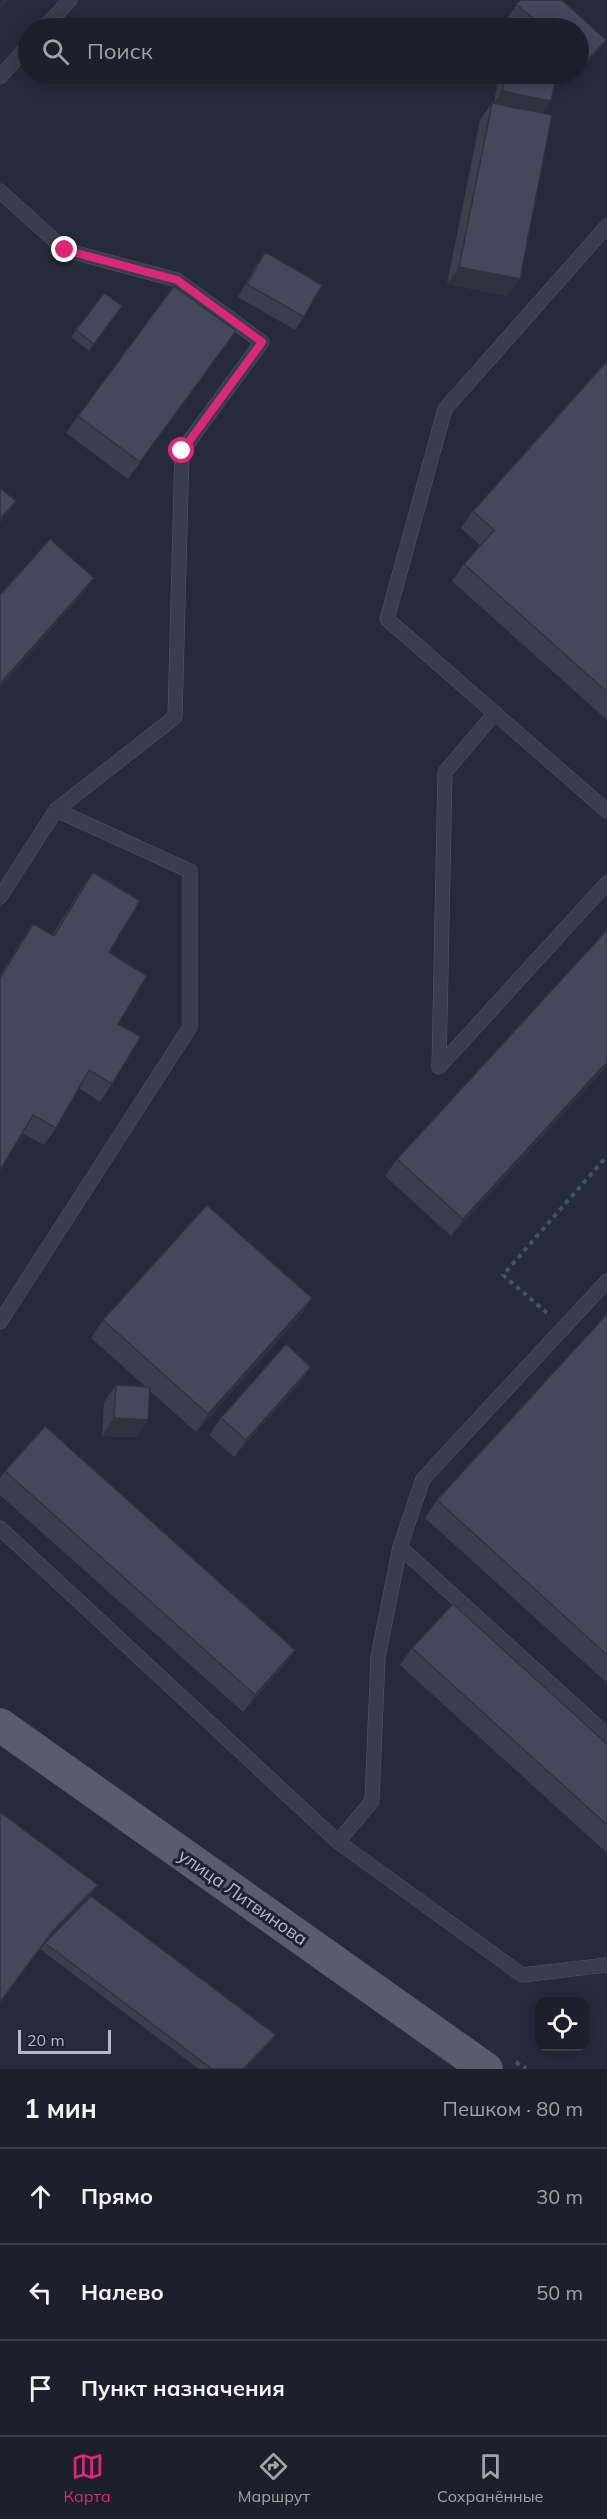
<!DOCTYPE html>
<html lang="ru">
<meta charset="utf-8">
<style>
:root{--surface:#1c202d;--page:#252835;--text:#f1f3f6;--muted:#a0a3aa;--line:#3a3e49;--accent:#db2777}
body{margin:0;font-family:Mulish,sans-serif;background:var(--page);color:var(--text)}
.controls{position:absolute;right:18px;bottom:18px;display:grid;overflow:hidden;border-radius:12px;box-shadow:0 3px 15px #0003}
.controls button{width:54px;height:54px;display:grid;place-items:center;padding:0;border:0;border-bottom:2px solid var(--line);background:var(--surface);color:var(--text);font:30px sans-serif}
.scale{position:absolute;left:18px;bottom:15px;width:93px;box-sizing:border-box;padding-left:6px;border:3px solid #b6b9c7;border-top:0;font-size:16px;line-height:21px;white-space:nowrap;color:#b6b9c7;-webkit-text-stroke:4px #1f2331;paint-order:stroke}
.stop{position:absolute;width:18px;height:18px;margin:-14px;border:4px solid #db2777;border-radius:50%;background:#fff}
.stop.end{background:#db2777;border-color:#fff;box-shadow:0 2px 6px #0008}
.list{margin:0;padding:0;list-style:none}
h2{display:flex;justify-content:space-between;align-items:center;height:78px;margin:0;padding:0 24px;font-size:26px}
h2 small{font-size:20px;font-weight:400;color:var(--muted)}
.list li{display:grid;grid-template-columns:39px 1fr auto;gap:18px;align-items:center;box-sizing:border-box;height:96px;padding:0 24px;border-top:2px solid var(--line)}
.list b{display:block;font-size:22px;white-space:nowrap}
.list em{font-size:20px;font-style:normal;color:var(--muted)}
.icon{flex:none;width:33px;height:33px;fill:none;stroke:currentColor;stroke-width:2;stroke-linecap:round;stroke-linejoin:round}
.map{position:relative;flex:none;width:607px;height:2069px;overflow:hidden}
.search{position:absolute;background:var(--surface);box-shadow:0 3px 15px #0003;left:18px;right:18px;top:18px;height:66px;display:flex;align-items:center;gap:15px;box-sizing:border-box;padding:0 21px;border-radius:33px;color:var(--muted);font-size:22px}
.sheet{height:366px;background:var(--surface)}
nav{display:flex;justify-content:space-around;align-items:center;box-sizing:border-box;height:84px;border-top:2px solid var(--line);background:var(--surface);font-size:16px;color:var(--muted)}
nav a{display:grid;justify-items:center;gap:3px}
nav .on{color:var(--accent)}
.map>svg:first-child{display:block}
.lines{fill:none;stroke-linecap:round;stroke-linejoin:round}
.service-casing{stroke:#525664;stroke-width:15}
.primary-casing{stroke:#434755;stroke-width:34}
.path{stroke:#46535a;stroke-width:4;stroke-dasharray:4.5 4.5;stroke-linecap:butt}
.service{stroke:#3a3e4c;stroke-width:14}
.primary{stroke:#585d6c;stroke-width:33}
.wall{fill:#3a3f4e}
.shaded-wall{fill:#2f3340}
.building{fill:#43495b;stroke:#2f3340;stroke-width:1.5}
.route{stroke:#db2777;stroke-width:8}
.labels{text-anchor:middle;dominant-baseline:central;stroke-width:6;stroke-linejoin:round;paint-order:stroke}
.street-label{font-size:18px;fill:#b6b9c7;stroke:#1f2331}
</style>
<div class="map">
<svg width="607" height="2069" viewBox="0 0 607 2069">
<rect width="100%" height="100%" fill="#262b3c"/>
<g class="lines">
<defs>
<g id="service">
<polyline points="44,28 70,0"/>
<polyline points="0,77 28,46"/>
<polyline points="0,191 65,250 177,280 262,342 182,451 175,717 56,810 0,897"/>
<polyline points="607,226 445,409 387,619 607,811"/>
<polyline points="495,713 445,772 439,1067 607,883"/>
<polyline points="0,1322 190,1027 190,871 56,810"/>
<polyline points="0,1528 338,1842 522,1975 607,1965"/>
<polyline points="400,1547 607,1735"/>
<polyline points="338,1842 372,1801 378,1657 400,1547 423,1479 607,1281"/>
</g>
<polyline id="primary" points="0,1725 486,2069"/>
</defs>
<use href="#service" class="service-casing"/>
<use href="#primary" class="primary-casing"/>
<g class="path">
<polyline points="547,1313 503,1275 607,1156"/>
<polyline points="516,2062 526,2069"/>
</g>
<use href="#service" class="service"/>
<use href="#primary" class="primary"/>
</g>
<g class="wall">
<polygon points="520,0 562,0 606,40 597,52 579,73 579,28 521,28 508,17"/>
<polygon points="499,74 557,74 551,101 543,113 508,296 447,284 480,120 492,103 494,103"/>
<polygon points="265,252 304,317 295,330 238,297 256,265"/>
<polygon points="104,293 122,306 89,351 71,337"/>
<polygon points="236,331 128,479 66,433 78,416"/>
<polygon points="607,361 607,720 452,581 464,564 480,545 461,528 473,511"/>
<polygon points="93,872 109,952 118,1024 112,1084 100,1102 79,1088 56,1128 44,1145 22,1133 0,1170 0,976 21,941 33,924 52,935 81,889"/>
<polygon points="607,930 607,1066 451,1236 385,1176 397,1159"/>
<polygon points="312,1298 300,1316 196,1432 150,1391 148,1420 136,1437 102,1436 104,1402 116,1385 146,1387 91,1338 103,1320"/>
<polygon points="607,1314 607,1683 425,1518 437,1500"/>
<polygon points="311,1367 299,1384 234,1457 209,1435 221,1418"/>
<polygon points="5,1471 295,1650 283,1667 243,1712 0,1495 0,1478"/>
<polygon points="412,1648 607,1744 607,1853 400,1665"/>
<polygon points="0,1812 98,1885 91,1896 276,2035 271,2042 245,2069 199,2069 40,1949 0,2003"/>
</g>
<g class="shaded-wall">
<polygon points="4,0 8,0 0,8 0,4"/>
<polygon points="606,40 597,52 579,73 584,64"/>
<polygon points="502,91 551,101 543,113 494,103"/>
<polygon points="459,267 520,279 508,296 447,284"/>
<polygon points="236,331 224,348 128,479 140,462"/>
<polygon points="16,501 4,518 0,523 0,519"/>
<polygon points="94,578 82,595 0,688 0,684"/>
<polygon points="607,1062 607,1066 451,1236 463,1219"/>
<polygon points="312,1298 300,1316 196,1432 208,1414"/>
<polygon points="311,1367 299,1384 234,1457 246,1440"/>
<polygon points="114,1418 148,1420 136,1437 102,1436"/>
<polygon points="295,1650 283,1667 243,1712 255,1695"/>
<polygon points="98,1885 86,1902 45,1943 0,2003 52,1932"/>
<polygon points="276,2035 271,2042 245,2069 243,2069"/>
</g>
<g class="building">
<polygon points="520,0 562,0 606,40 584,64 579,59 579,28 544,28 516,4"/>
<polygon points="506,74 557,74 551,101 502,91"/>
<polygon points="492,103 552,115 520,279 459,267"/>
<polygon points="265,252 322,285 304,317 247,284"/>
<polygon points="174,286 236,331 140,462 78,416"/>
<polygon points="104,293 122,306 94,344 76,330"/>
<polygon points="607,361 607,692 464,564 494,530 473,511"/>
<polygon points="0,488 16,501 0,519"/>
<polygon points="50,539 94,578 0,684 0,595"/>
<polygon points="93,872 140,901 109,952 147,976 118,1024 141,1037 112,1084 89,1070 56,1128 33,1115 0,1170 0,978 33,924 54,936"/>
<polygon points="607,930 607,1062 463,1219 397,1159"/>
<polygon points="207,1205 312,1298 208,1414 103,1320"/>
<polygon points="607,1314 607,1655 437,1500"/>
<polygon points="286,1344 311,1367 246,1440 221,1418"/>
<polygon points="116,1385 150,1387 148,1420 114,1418"/>
<polygon points="45,1426 295,1650 255,1695 5,1471"/>
<polygon points="453,1604 607,1744 607,1825 412,1648"/>
<polygon points="0,1812 98,1885 52,1932 0,2002"/>
<polygon points="91,1896 276,2035 243,2069 212,2069 45,1943"/>
</g>
<g class="lines">
<polyline class="route" points="65,250 177,280 262,342 182,451"/>
</g>
<g class="labels">
<g class="street-label">
<text transform="translate(243 1897) rotate(35)">улица Литвинова</text>
</g>
</g>
</svg>
<div class="controls">
<button><svg class="icon" aria-label="locate" viewBox="0 0 24 24"><circle cx="12" cy="12" r="6"/><path d="M12 2v4M12 18v4M2 12h4M18 12h4"/></svg></button>
</div>
<div class="scale">20 m</div>
<div class="stop" style="left:182px;top:451px"></div>
<div class="stop end" style="left:65px;top:250px"></div>
<div class="search"><svg class="icon" aria-label="search" viewBox="0 0 24 24"><circle cx="10" cy="10" r="6"/><path d="M15 15l6 6"/></svg>Поиск</div>
</div>
<section class="sheet">
<h2>1 мин<small>Пешком · 80 m</small></h2>
<ul class="list">
<li><svg class="icon" aria-label="ahead" viewBox="0 0 24 24"><path d="M12 20V5M6 11l6-6 6 6"/></svg><div><b>Прямо</b></div><em>30 m</em></li>
<li><svg class="icon" aria-label="left" viewBox="0 0 24 24"><path d="M17 20v-9H6M10 6l-5 5 5 5"/></svg><div><b>Налево</b></div><em>50 m</em></li>
<li><svg class="icon" aria-label="arrive" viewBox="0 0 24 24"><path d="M6 21V4h12l-3 4 3 4H6"/></svg><div><b>Пункт назначения</b></div></li>
</ul>
</section>
<nav>
<a class="on"><svg class="icon" aria-label="map" viewBox="0 0 24 24"><path d="M3 6l6-2 6 2 6-2v14l-6 2-6-2-6 2zM9 4v14M15 6v14"/></svg>Карта</a>
<a><svg class="icon" aria-label="directions" viewBox="0 0 24 24"><path d="M12 3l9 9-9 9-9-9zM9 14v-3h6M13 9l2 2-2 2"/></svg>Маршрут</a>
<a><svg class="icon" aria-label="saved" viewBox="0 0 24 24"><path d="M7 4h10v16l-5-4-5 4z"/></svg>Сохранённые</a>
</nav>
